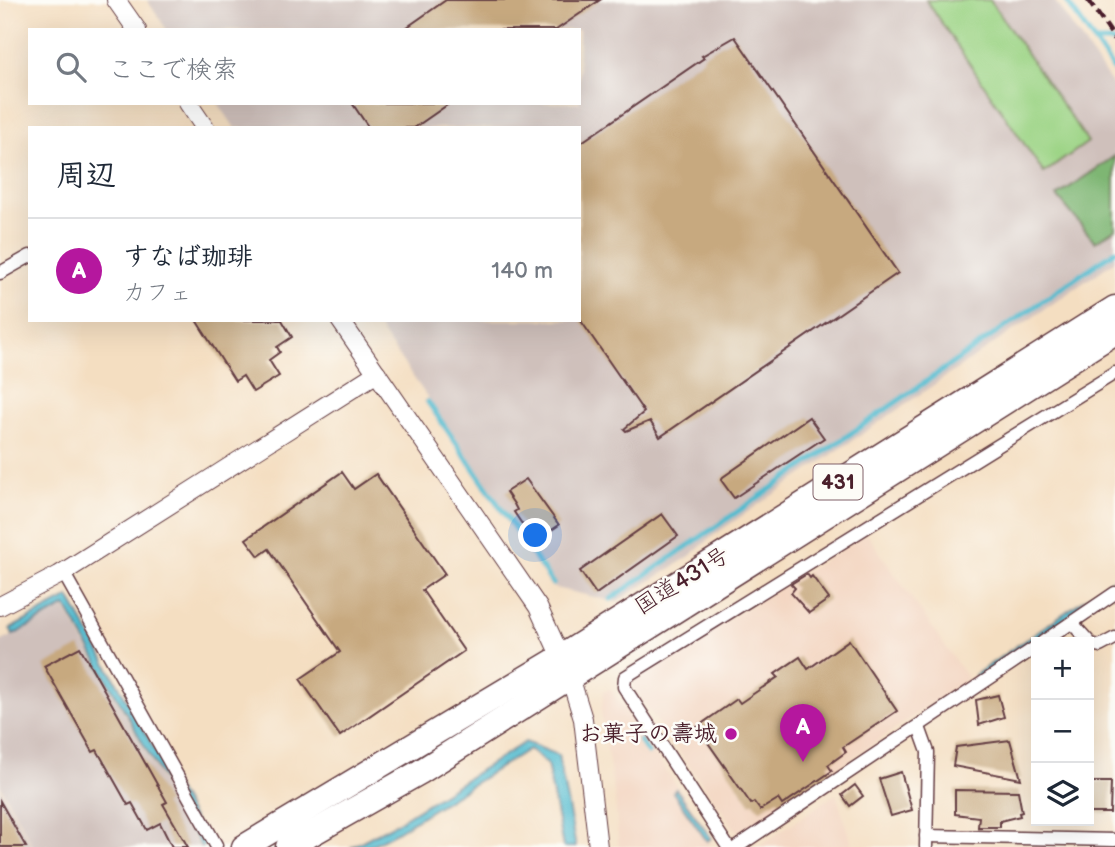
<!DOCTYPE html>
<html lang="ja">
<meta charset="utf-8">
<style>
:root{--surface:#fff;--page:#f6f6f7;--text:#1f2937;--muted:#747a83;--line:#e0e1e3;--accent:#b5179e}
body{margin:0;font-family:"Balsamiq Sans","Klee One",sans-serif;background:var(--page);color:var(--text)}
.controls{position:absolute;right:21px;bottom:21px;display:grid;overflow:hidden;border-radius:0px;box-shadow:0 7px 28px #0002}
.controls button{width:63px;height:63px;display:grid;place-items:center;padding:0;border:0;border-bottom:2px solid var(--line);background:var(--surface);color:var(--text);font:35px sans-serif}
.you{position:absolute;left:536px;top:536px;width:24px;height:24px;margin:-18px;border:5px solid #fff;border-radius:50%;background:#1a73e8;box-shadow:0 0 0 10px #1a73e833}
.badge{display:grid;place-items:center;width:46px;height:46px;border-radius:50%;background:var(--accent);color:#fff;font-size:23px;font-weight:700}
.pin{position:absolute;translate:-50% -58px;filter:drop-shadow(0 2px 4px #0008)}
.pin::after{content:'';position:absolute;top:37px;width:24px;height:21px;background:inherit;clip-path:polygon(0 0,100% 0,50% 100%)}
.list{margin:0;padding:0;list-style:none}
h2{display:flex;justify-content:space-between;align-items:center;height:91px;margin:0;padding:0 28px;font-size:30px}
h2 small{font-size:23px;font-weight:400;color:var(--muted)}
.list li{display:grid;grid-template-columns:46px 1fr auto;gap:21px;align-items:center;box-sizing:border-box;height:105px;padding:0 28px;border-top:2px solid var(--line)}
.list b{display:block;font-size:26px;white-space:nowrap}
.list p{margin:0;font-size:23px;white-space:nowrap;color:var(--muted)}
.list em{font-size:23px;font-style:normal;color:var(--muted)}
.icon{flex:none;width:38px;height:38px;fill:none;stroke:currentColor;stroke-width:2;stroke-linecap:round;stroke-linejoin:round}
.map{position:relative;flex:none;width:1115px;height:847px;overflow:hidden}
.search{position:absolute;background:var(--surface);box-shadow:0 7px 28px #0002;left:28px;top:28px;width:553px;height:77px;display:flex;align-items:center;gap:18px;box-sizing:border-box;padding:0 24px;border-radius:0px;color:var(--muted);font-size:26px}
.panel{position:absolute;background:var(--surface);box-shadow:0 7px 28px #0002;left:28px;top:126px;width:553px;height:196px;border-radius:0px}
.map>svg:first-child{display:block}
.built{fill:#f3d4bf}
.industrial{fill:#cfc0bb}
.green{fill:#9dd486;stroke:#747a58;stroke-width:2}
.forest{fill:#7eb673;stroke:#646a4f;stroke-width:2}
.water{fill:#52bbcf;stroke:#4e6d7d;stroke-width:2}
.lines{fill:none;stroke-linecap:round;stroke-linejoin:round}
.stream{stroke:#52bbcf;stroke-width:5}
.building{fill:#c7a97f}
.street-casing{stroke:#643c42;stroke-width:15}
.secondary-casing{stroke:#643c42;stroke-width:20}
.highway-casing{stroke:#643c42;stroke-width:27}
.street{stroke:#fff;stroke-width:12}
.secondary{stroke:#fff;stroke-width:18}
.highway{stroke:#fff;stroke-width:24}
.rail{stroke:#4a1f2b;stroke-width:5;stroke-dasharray:10 5;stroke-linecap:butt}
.poi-dot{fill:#b5179e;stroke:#fdfcf7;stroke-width:2.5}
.labels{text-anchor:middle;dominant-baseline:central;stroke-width:5;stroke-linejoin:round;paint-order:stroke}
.shield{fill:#fdfcf7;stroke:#806168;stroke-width:2}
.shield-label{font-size:21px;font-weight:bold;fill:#4a1f2b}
.street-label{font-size:23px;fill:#4a1f2b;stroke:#fdfcf7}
.poi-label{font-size:23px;font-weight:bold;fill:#4a1f2b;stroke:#fdfcf7;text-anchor:end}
</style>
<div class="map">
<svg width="1115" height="847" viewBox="0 0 1115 847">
<rect width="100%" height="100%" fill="#fdfcf7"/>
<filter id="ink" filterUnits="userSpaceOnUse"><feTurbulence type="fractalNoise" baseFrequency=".0143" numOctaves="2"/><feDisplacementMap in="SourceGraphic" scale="14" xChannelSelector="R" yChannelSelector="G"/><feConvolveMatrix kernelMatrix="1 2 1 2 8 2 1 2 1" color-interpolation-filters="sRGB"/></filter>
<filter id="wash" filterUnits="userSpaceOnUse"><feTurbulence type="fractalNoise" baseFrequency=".00686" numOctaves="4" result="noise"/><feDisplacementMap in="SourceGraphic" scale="28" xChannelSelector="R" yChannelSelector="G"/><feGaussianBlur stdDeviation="1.57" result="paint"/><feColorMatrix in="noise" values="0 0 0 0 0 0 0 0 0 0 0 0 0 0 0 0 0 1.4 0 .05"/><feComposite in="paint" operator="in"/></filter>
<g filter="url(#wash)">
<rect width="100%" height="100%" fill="#f4dec1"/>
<g class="built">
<polygon points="867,534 968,679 748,830 738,833 633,688 634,678"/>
<polygon points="610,689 712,837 709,847 619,847 615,798 601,713 604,691"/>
<polygon points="836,794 853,847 758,847 828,799"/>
</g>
<g class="industrial">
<polygon points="147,0 1054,0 1115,88 1115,261 714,535 690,556 616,602 551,587 424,401 428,398 373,320 579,320 579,128 235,128 218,103 579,103 579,30 167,30"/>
<polygon points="65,608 199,847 33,847 0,785 0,642"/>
<polygon points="0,788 32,847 0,847"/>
</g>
<polygon class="green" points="926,0 990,0 1088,142 1044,173"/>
<polygon class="forest" points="1115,156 1115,229 1095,242 1057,196"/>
<g class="water">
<polygon points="1115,578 1115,584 978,679 975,675"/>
<polygon points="69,597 207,843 201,847 66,606 13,635 10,629"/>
<polygon points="525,742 558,755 576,847 563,847 547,764 529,749 395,833 368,847 351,847 395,824"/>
<polygon points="676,789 711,838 707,841 673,792"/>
</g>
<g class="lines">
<g class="stream">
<polyline points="1066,0 1115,72"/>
<polyline points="1094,42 1115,42"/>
<polyline points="428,402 553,584"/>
<polyline points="611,599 1115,251"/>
<polyline points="640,741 648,753"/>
</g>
</g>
<g id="blocks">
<g class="building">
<polygon points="446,0 600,0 556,30 403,30"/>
<polygon points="735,37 898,273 660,437 650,421 626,431 624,429 644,412 579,318 579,144 704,58 702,56"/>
<polygon points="352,103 450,103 414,128 369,128"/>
<polygon points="196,320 282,320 292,337 277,347 280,352 269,360 279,376 253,392 243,376 235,381"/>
<polygon points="809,417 824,438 734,498 721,480 723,477"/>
<polygon points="342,472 354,489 376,474 445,574 422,590 464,651 340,736 300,679 340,652 269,549 259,556 246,539"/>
<polygon points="526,479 559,525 534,542 514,512 517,510 514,504 506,492"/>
<polygon points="662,514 678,536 596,594 580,571"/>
<polygon points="807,574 810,578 812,576 829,599 809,613 791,593 795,588 791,584"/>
<polygon points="849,640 897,711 843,747 846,752 828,765 832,771 782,805 778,799 760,810 754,802 751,804 697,727 737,699 740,703 778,677 775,674 800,657 808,669"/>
<polygon points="80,647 167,802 163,804 188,847 172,847 160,823 147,830 132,803 128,805 97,750 93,752 44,666"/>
<polygon points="998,695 1004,717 979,725 976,700"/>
<polygon points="1010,740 1021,779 953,766 956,747"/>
<polygon points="901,772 912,810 891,816 879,779"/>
<polygon points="1089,782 1111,782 1110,813 1089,813"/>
<polygon points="855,785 863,796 850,806 842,795"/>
<polygon points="955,790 1018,791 1022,812 1019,813 1020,816 1000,821 1000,827 978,827 979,817 955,814"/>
<polygon points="0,801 26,847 0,847"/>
</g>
</g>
</g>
<g filter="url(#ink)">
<use href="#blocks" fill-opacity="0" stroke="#643c42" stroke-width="2"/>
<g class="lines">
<defs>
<g id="street">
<polyline points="0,273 30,256"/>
<polyline points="63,572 216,845"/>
<polyline points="1072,623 1091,644 1100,646 1115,638"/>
<polyline points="1043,642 1115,593"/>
<polyline points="919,727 928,752 926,847"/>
<polyline points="926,836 1115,840"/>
<polyline points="728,847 624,687 625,677 1115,373"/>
<polyline points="737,847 1036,647"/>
</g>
<g id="secondary">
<polyline points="116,0 137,30"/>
<polyline points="188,103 205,128"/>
<polyline points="340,320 538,607 570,677 583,719 598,847"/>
<polyline points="0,606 59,575 377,373"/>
</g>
<g id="highway">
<polyline points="244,847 561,657 1115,308"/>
<polyline points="288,847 420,772 1115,332"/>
</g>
</defs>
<use href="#street" class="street-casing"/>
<use href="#secondary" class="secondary-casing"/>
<use href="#highway" class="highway-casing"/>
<use href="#street" class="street"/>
<use href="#secondary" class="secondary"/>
<use href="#highway" class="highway"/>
<polyline class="rail" points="1088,0 1115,39"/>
</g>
</g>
<circle class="poi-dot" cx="731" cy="734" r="7"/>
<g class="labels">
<rect class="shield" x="813.5" y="464.5" width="49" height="35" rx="5"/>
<g class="shield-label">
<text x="838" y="482">431</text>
</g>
<g class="street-label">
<text transform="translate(682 581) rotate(-32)">国道431号</text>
</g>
<g class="poi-label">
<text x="717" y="734">お菓子の壽城</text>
</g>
</g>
</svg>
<div class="controls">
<button>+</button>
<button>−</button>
<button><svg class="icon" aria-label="layers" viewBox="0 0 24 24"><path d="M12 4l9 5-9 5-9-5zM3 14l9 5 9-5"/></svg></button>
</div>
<div class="you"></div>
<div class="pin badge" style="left:803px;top:762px">A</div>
<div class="search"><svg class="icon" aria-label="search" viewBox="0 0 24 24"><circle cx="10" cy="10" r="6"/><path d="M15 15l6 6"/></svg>ここで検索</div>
<section class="panel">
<h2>周辺<small></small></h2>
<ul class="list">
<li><span class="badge">A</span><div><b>すなば珈琲</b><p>カフェ</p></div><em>140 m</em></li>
</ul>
</section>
</div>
